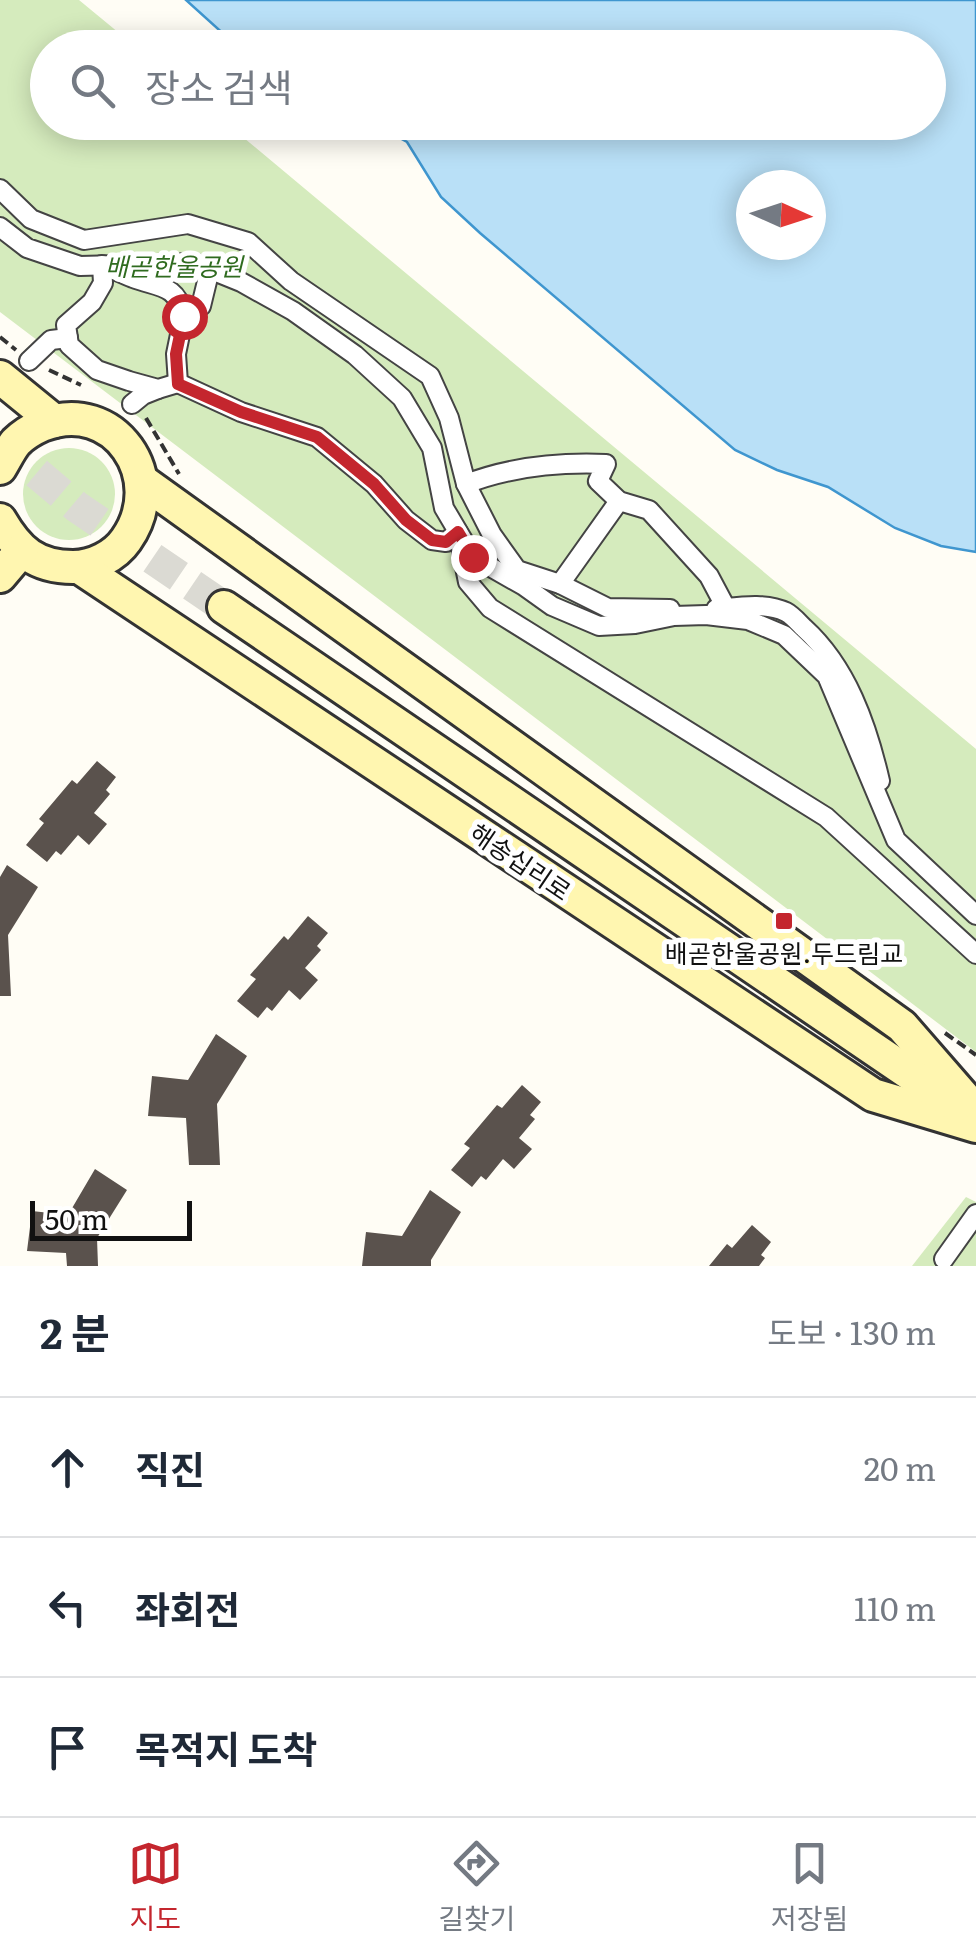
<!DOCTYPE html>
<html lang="ko">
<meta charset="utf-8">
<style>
:root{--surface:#fff;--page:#f2f2f3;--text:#1f2937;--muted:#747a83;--line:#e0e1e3;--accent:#c4262e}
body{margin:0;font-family:Literata,"Noto Sans KR",serif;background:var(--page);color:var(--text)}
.compass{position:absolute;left:736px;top:170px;width:90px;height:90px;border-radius:50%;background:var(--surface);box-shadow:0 5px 25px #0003;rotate:93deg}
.scale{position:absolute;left:30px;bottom:25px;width:162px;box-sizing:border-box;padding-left:10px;border:5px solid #111;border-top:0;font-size:28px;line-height:35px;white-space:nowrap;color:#111;-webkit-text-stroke:8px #fff;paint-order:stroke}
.stop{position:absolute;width:30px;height:30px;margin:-22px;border:8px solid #c4262e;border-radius:50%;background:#fff}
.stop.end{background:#c4262e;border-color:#fff;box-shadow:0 2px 10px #0008}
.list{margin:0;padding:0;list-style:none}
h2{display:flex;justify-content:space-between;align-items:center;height:130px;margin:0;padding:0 40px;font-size:42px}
h2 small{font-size:32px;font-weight:400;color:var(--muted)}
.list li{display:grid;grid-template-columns:65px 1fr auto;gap:30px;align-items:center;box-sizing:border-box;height:140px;padding:0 40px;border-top:2px solid var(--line)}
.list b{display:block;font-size:38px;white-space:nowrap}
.list em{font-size:32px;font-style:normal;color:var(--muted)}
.icon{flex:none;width:55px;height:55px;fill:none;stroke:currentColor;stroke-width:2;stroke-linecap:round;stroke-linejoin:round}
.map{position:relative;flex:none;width:976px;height:1266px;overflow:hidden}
.search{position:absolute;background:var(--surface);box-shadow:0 5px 25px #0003;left:30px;right:30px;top:30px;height:110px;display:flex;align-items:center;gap:25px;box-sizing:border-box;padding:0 35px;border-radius:55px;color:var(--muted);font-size:38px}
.sheet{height:550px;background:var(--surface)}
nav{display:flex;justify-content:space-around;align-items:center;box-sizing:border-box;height:140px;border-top:2px solid var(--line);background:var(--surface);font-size:28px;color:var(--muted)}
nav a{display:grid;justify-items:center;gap:5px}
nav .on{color:var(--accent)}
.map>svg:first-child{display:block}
.green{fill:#d5ebbd}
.water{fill:#b9e0f7;stroke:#3f96cf;stroke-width:2.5;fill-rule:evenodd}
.building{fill:#5a524d}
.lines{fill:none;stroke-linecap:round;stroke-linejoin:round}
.secondary-tunnel{stroke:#dbdad3;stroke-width:32;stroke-dasharray:32 16;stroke-linecap:butt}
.pedestrian-casing{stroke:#444;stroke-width:22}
.secondary-casing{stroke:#333;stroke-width:38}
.path{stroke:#333;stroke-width:4;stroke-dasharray:10 5;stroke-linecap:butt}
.pedestrian{stroke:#fff;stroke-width:18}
.secondary{stroke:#fff6b0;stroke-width:32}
.route{stroke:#c4262e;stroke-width:12}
.poi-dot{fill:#c4262e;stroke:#fff;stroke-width:4}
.labels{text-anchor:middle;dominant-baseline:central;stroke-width:10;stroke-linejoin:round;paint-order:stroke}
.park-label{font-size:25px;font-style:italic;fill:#2f6b1f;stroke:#fff}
.street-label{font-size:25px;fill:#111;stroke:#fff}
.poi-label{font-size:25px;fill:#111;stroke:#fff}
</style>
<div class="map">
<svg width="976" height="1266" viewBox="0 0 976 1266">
<rect width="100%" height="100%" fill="#fffdf5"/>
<g class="green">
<polygon points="0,0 79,0 136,47 48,48 48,122 226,123 976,749 976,1052 0,312"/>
<circle cx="69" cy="494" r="46"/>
<polygon points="966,1197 976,1202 976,1266 912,1266"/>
</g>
<path class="water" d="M 186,0 L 976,0 L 976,552 L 941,546 L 895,528 L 828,487 L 777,470 L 735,450 L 480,233 L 441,197 L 407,142 L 389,132 L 356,123 L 928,122 L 928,48 L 238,47 ZM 751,185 L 811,185 L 811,245 L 751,245 Z"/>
<g class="building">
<polygon points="97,761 116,777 106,790 110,794 94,813 107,824 89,845 78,835 61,855 56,851 47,862 26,845 44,823 39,819 72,780 77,784"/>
<polygon points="7,865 38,887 8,935 11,996 0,996 0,877"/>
<polygon points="308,916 328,933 317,946 321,950 305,968 318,980 300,1000 289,990 272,1011 267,1007 258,1018 237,1001 256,979 250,975 284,936 288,940"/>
<polygon points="216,1034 247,1056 217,1104 220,1165 189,1165 186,1118 148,1116 152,1076 188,1080"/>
<polygon points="522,1085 541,1102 530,1115 535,1119 519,1138 532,1149 514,1169 503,1159 486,1180 481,1176 472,1187 451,1170 470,1148 464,1144 497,1105 502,1108"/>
<polygon points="95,1169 127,1190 97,1238 98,1266 67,1266 66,1253 27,1251 32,1211 68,1215"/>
<polygon points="430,1190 461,1212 431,1260 431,1266 362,1266 366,1232 402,1236"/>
<polygon points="752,1225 771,1242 761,1255 765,1258 759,1266 709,1266 727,1244 732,1248"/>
</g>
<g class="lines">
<polyline class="secondary-tunnel" points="0,442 77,507 224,607"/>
<defs>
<g id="pedestrian">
<polyline points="0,189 31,219 84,240 188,224 248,242 291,281 430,376 449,418 466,484 492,535 517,570 560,584 608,608 670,609"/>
<polyline points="0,227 27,248 80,266 194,263 241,282 293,311 355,355 402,398 432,448 444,508 473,557 524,586 552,606 599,626 635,624 674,616 706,615 748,620 784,635 827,676 896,840 976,915"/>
<polyline points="210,269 201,306 184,315 176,354 178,383 241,412 317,437 374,484 406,520 432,540 446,542 458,532"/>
<polyline points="29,361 51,340 68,338"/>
<path d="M 178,383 L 158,389 L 129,381 L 97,370 L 69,345 L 66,325 L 92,302 L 103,283 L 102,265 C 112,269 123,274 133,278 C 160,288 176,284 184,315"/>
<polyline points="132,404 143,395 158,389"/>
<path d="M 466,484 C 510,467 558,462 606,464 L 598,481 L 619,501 L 649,510 L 709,576 L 726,608"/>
<polyline points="461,547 468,582 490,608 826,817 976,954"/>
<polyline points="560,584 619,501"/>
<path d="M 716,609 C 738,607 765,602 786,612 C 792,615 799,623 804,628 C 847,667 867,725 880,781"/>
<polyline points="944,1259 976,1214"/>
</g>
<g id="secondary">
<polyline points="0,377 54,421"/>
<path d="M 0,468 C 5,460 10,449 16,442 C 24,434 33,429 42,425 C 114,396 170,478 126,540 C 115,556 93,567 73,567 C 36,567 18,551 0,520"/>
<polyline points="142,481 902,1026 976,1111"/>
<polyline points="79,567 873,1095 976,1126"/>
<polyline points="0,576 22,550"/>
<polyline points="224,607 956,1105"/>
</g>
</defs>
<use href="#pedestrian" class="pedestrian-casing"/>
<use href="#secondary" class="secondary-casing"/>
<g class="path">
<polyline points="0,337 16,350"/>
<polyline points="49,370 81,385"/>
<polyline points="146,418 179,474"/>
<polyline points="945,1033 976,1055"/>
</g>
<use href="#pedestrian" class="pedestrian"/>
<use href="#secondary" class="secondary"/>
</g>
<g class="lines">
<polyline class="route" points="184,316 176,354 178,384 241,412 317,437 374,484 406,520 432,540 446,542 458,532 473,557"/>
</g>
<rect class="poi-dot" x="774" y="911" width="20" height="20" rx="5"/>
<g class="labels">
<g class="park-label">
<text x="174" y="265">배곧한울공원</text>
</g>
<g class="street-label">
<text transform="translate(521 861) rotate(34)">해송십리로</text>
</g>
<g class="poi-label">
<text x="784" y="952">배곧한울공원.두드림교</text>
</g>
</g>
</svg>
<svg class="compass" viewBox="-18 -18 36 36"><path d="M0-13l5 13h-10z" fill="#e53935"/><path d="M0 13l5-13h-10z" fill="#747a83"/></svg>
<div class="scale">50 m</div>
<div class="stop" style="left:184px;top:316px"></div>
<div class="stop end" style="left:473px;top:557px"></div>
<div class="search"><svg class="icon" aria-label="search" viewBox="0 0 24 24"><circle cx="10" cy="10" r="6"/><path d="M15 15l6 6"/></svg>장소 검색</div>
</div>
<section class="sheet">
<h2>2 분<small>도보 · 130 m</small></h2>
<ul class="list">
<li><svg class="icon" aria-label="ahead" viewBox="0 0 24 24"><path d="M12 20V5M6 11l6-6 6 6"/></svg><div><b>직진</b></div><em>20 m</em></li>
<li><svg class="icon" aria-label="left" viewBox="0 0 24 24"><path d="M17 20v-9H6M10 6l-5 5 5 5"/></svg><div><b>좌회전</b></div><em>110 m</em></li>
<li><svg class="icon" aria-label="arrive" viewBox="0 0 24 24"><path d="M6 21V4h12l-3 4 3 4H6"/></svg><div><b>목적지 도착</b></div></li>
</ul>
</section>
<nav>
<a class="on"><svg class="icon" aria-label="map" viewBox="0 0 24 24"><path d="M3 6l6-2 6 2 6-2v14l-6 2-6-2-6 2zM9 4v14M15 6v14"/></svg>지도</a>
<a><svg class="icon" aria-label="directions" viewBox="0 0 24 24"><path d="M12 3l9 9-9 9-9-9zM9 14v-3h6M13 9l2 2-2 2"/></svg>길찾기</a>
<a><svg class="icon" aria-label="saved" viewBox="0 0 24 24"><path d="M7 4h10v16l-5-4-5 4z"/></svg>저장됨</a>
</nav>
